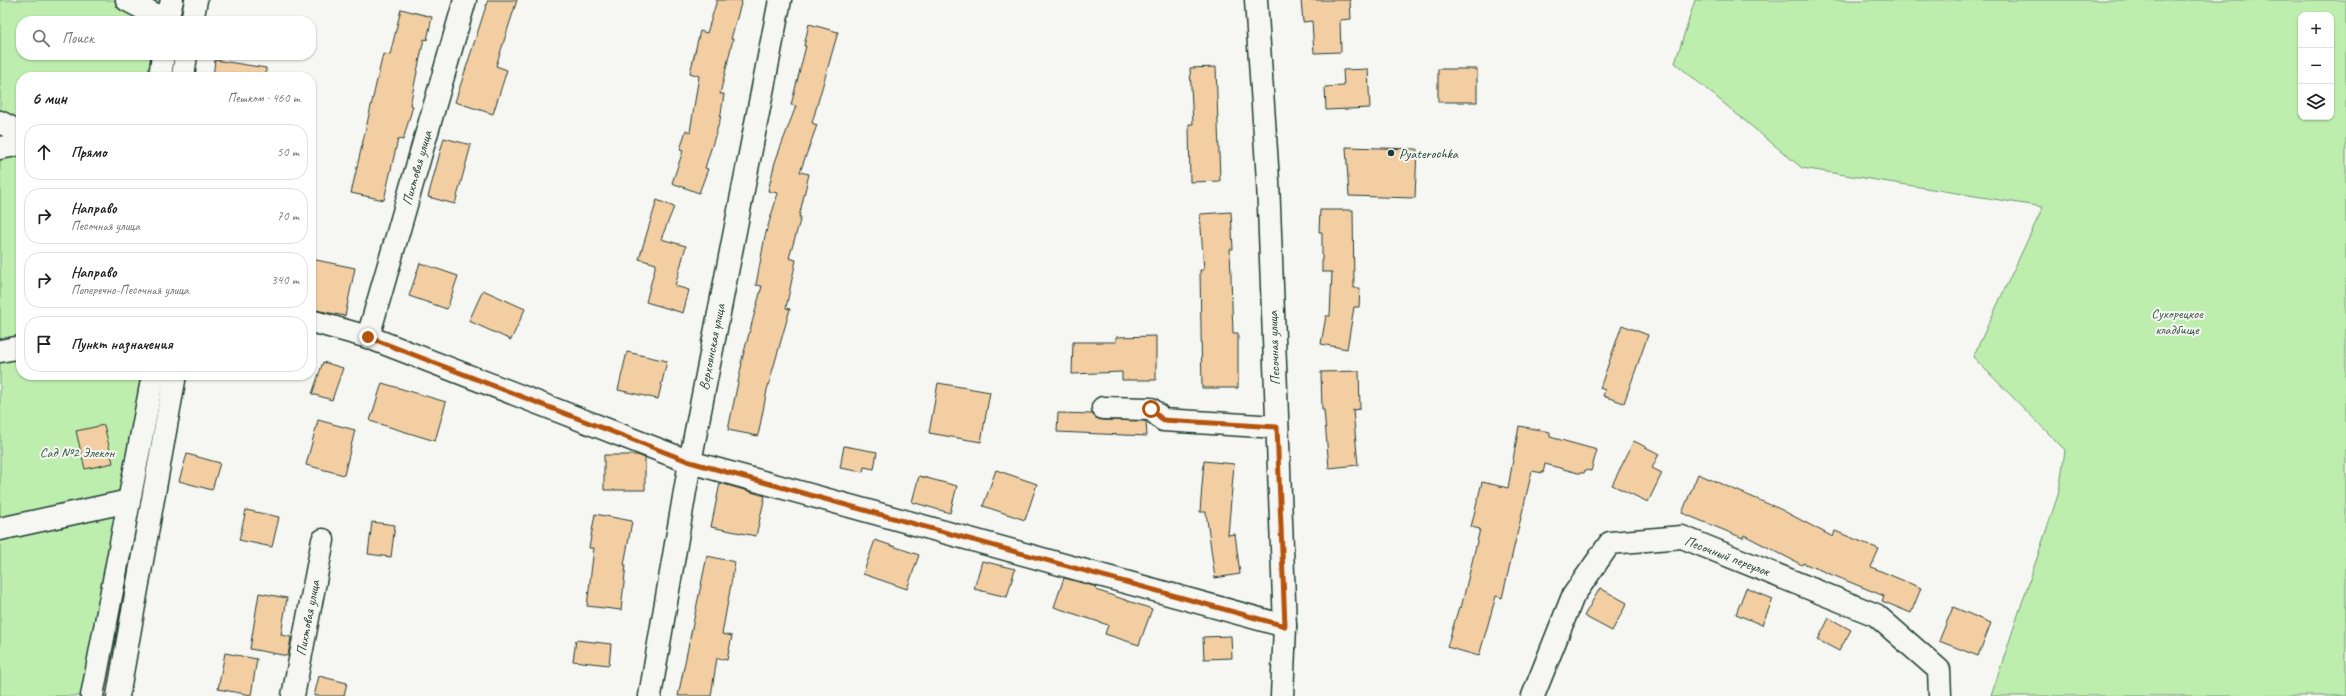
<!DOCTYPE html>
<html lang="ru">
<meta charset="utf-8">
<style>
:root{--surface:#fff;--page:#f2f2f2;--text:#222;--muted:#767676;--line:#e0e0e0}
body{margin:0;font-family:Caveat,sans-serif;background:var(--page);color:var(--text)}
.controls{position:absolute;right:12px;top:12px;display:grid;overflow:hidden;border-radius:8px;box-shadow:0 1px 3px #0004}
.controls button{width:36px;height:36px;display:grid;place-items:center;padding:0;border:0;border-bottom:1px solid var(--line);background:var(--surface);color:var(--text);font:20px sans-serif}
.stop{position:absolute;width:12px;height:12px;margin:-9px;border:3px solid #b45309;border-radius:50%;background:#fff}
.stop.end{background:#b45309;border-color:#fff;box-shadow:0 1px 4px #0008}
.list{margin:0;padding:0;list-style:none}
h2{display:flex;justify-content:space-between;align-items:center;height:52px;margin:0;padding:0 16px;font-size:17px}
h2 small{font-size:13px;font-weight:400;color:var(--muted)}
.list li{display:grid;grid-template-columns:26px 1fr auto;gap:12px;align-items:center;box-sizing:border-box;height:56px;margin:0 8px 8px;padding:0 8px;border:1px solid var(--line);border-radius:16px}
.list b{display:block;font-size:15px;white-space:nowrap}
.list p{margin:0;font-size:13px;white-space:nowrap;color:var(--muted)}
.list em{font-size:13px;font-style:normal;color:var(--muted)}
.icon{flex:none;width:22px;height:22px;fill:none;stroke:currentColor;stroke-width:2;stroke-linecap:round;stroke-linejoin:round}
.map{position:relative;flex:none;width:2346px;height:696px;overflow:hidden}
.search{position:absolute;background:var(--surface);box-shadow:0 1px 3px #0004;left:16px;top:16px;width:300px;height:44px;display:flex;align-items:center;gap:10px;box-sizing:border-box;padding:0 14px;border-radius:16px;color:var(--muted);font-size:15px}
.panel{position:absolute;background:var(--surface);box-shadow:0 1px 3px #0004;left:16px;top:72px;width:300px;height:308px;border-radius:16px}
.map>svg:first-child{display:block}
.green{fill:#bdeeae;stroke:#6e9671;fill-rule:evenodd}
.building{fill:#f4cea3;stroke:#1f3d34}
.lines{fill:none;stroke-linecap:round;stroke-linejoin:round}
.minor-casing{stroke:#1f3d34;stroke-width:25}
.major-casing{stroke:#1f3d34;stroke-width:25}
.minor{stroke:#f6f6f2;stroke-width:22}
.major{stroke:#f6f6f2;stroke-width:22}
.route{stroke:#b45309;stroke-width:5}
.poi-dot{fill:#1f3d34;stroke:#f6f6f2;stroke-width:1.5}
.labels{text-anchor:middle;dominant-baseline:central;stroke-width:4;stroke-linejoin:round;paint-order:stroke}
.poi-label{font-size:14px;fill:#1f3d34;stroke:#f6f6f2;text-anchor:start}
.street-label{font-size:14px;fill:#1f3d34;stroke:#f6f6f2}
.park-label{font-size:14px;fill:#375846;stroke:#f6f6f2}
</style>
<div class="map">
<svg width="2346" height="696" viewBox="0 0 2346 696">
<rect width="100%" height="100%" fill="#f6f6f2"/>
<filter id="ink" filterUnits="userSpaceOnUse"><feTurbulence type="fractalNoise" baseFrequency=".025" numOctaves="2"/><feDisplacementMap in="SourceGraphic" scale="8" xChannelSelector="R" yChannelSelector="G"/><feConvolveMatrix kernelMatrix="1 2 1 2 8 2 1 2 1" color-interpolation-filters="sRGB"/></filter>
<g filter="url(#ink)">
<g class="green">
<polygon points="0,0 184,0 181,21 21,21 21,55 177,55 173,77 21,77 21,375 169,375 165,425 112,613 100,696 0,696"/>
<path d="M 1695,0 L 2346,0 L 2346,696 L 1991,696 L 2059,492 L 2065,450 L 1973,357 L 2043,207 L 1802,168 L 1675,63 ZM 2301,15 L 2331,15 L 2331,117 L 2301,117 Z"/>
</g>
<g class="building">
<polygon points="488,0 517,0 496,66 507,70 493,114 455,102"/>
<polygon points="717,0 742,0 731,39 733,39 720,94 724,94 720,120 705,168 708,169 699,193 672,183 683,151 680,150 686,130 690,132 699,76 690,73 700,31 707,33"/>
<polygon points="1301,0 1350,0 1351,19 1340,20 1341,52 1314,53 1312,21 1303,22"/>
<polygon points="401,9 432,17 427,40 424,39 410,105 413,106 403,140 398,139 384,200 351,193 383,54 390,55"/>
<polygon points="809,24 838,32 812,123 817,125 800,172 809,174 799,217 801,217 789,258 796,260 786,308 790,309 767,390 758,436 728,430 742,363 741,363 762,286 756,285 765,236 778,193 768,191 775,162 796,106 791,105 806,46 804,46"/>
<polygon points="215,60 266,68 266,77 213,77"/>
<polygon points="1216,67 1220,181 1190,182 1189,124 1193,124 1190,68"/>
<polygon points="1368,69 1370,108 1326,110 1325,87 1344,86 1343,70"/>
<rect x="1438" y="69" width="39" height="33"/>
<polygon points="444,138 471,145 455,204 428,197"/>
<polygon points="1346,147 1417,149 1415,198 1349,196"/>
<polygon points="657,200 674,207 661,239 686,246 675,286 689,290 683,313 646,302 656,264 639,259"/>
<polygon points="1320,210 1353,210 1354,288 1360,288 1359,307 1354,307 1347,349 1321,344 1326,316 1330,316 1332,272 1322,272 1322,232 1319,232"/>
<polygon points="1231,212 1233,249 1230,249 1233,333 1238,333 1238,388 1202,388 1200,270 1204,270 1200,214"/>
<polygon points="311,259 355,268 345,316 311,309"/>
<polygon points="420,263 458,276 447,309 409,296"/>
<polygon points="483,290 525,309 511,340 469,321"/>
<polygon points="1622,325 1648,335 1624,403 1603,396 1605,390 1600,388"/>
<polygon points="1156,336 1156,380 1122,380 1122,372 1072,374 1073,342 1116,342 1116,337"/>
<polygon points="627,352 667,361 658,399 618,390"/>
<polygon points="323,362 343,368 332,400 312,394"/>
<polygon points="1359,371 1360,409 1353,410 1358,465 1329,468 1324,410 1322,410 1321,372"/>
<polygon points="382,383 446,402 435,441 370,421"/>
<polygon points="938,383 990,392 981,442 929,433"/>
<polygon points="1058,413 1092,414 1103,420 1146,421 1147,436 1057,432"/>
<polygon points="318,420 355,430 344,475 306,465"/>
<polygon points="104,425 113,463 85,469 76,431"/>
<polygon points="1519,426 1550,432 1550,437 1597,450 1591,471 1585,470 1584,473 1578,473 1545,464 1543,473 1532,471 1502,598 1496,596 1479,656 1447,647 1459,607 1461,608 1480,529 1471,527 1482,482 1508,488"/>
<polygon points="1634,441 1659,454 1652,468 1662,473 1648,502 1612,485"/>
<polygon points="844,446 877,452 874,469 864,467 863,472 840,468"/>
<polygon points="187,454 220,463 212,490 179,481"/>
<polygon points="604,455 637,455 645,458 645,490 604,490"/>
<polygon points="1204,461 1234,464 1228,535 1235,534 1240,574 1215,578 1206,512 1200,512"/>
<polygon points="996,470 1037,484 1025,520 983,506"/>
<polygon points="1698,474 1780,509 1833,537 1835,531 1879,549 1871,567 1921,588 1911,613 1882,601 1884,596 1803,563 1802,565 1744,535 1743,538 1682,513"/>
<polygon points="919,476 957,486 950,513 912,502"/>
<polygon points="720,483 765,496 756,536 711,527"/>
<polygon points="246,510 279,517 272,547 239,540"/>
<polygon points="595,514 632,521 624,565 626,565 621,610 587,606 594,548 589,548"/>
<polygon points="372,522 395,525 391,557 368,554"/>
<polygon points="875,540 919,555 907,589 863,574"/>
<polygon points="707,556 735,562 722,634 732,636 727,660 717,658 711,696 678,696"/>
<polygon points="982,561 1015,569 1007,597 974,589"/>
<polygon points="1064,578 1097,587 1096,590 1152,609 1139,645 1105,634 1108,625 1054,607"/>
<polygon points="1600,588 1627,603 1612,631 1584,616"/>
<polygon points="1746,588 1773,599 1762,625 1736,614"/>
<polygon points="259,593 287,598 281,635 291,637 288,656 250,649"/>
<polygon points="1953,607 1991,623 1978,656 1939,641"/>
<polygon points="1829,618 1851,630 1839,651 1818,640"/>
<polygon points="1231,636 1232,658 1204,659 1203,637"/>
<polygon points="576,640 611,644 609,665 573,661"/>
<polygon points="225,653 257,659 251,695 218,689"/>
<polygon points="319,676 347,683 344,696 314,696"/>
</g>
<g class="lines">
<defs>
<g id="minor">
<polyline points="127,0 167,21"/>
<polyline points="167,21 172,0"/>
<polyline points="192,21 196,0"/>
<polyline points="160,77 163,55"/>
<polyline points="183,77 186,55"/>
<polyline points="0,122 21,133"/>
<polyline points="0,148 21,144"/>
<polyline points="311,321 368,337 690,462 1285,626"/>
<polyline points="368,337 465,0"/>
<polyline points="0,351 21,347"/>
<polyline points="1103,408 1151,409 1163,420 1277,427"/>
<polyline points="0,529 129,501"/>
<polyline points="92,696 153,375"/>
<polyline points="118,696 175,375"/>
<polyline points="293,696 323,540"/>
<polyline points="650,696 690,462 780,0"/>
<polyline points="1533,696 1573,596 1610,543 1682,537 1876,615 1939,670 1940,696"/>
</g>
<polyline id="major" points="1256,0 1268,181 1285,626 1282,696"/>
</defs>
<use href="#minor" class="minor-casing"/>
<use href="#major" class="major-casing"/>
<use href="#minor" class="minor"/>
<use href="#major" class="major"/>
</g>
</g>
<g class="lines" filter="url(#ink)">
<polyline class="route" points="368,337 690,462 1285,626 1277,427 1163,420 1151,409"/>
</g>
<circle class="poi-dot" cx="1391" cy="153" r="4"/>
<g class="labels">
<g class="poi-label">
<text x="1399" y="153">Pyaterochka</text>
</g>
<g class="street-label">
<text transform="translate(417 168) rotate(-74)">Пихтовая улица</text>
<text transform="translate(712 347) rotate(-79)">Верхоянская улица</text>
<text transform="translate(1274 348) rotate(-92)">Песочная улица</text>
<text transform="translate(1727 556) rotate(21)">Песочный переулок</text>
<text transform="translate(308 618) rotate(-79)">Пихтовая улица</text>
</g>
<g class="park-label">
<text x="2177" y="313">Сухорецкое<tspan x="2177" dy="16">кладбище</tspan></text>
<text x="77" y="452">Сад №2 Элекон</text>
</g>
</g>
</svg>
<div class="controls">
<button>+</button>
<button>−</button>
<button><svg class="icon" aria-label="layers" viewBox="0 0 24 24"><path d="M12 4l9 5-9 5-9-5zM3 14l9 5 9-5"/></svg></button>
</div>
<div class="stop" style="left:1151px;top:409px"></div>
<div class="stop end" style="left:368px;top:337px"></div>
<div class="search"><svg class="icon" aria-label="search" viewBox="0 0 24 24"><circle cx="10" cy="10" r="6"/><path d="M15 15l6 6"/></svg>Поиск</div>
<section class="panel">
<h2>6 мин<small>Пешком · 460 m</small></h2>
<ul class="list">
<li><svg class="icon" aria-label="ahead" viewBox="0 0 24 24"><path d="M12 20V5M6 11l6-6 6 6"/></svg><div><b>Прямо</b></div><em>50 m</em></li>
<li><svg class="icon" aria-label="right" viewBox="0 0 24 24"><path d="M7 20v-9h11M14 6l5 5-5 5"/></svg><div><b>Направо</b><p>Песочная улица</p></div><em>70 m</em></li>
<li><svg class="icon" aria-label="right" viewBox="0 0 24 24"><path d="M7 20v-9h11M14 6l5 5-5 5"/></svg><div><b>Направо</b><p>Поперечно-Песочная улица</p></div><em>340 m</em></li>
<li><svg class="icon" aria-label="arrive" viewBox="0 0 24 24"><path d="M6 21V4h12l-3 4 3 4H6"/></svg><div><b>Пункт назначения</b></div></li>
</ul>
</section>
</div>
